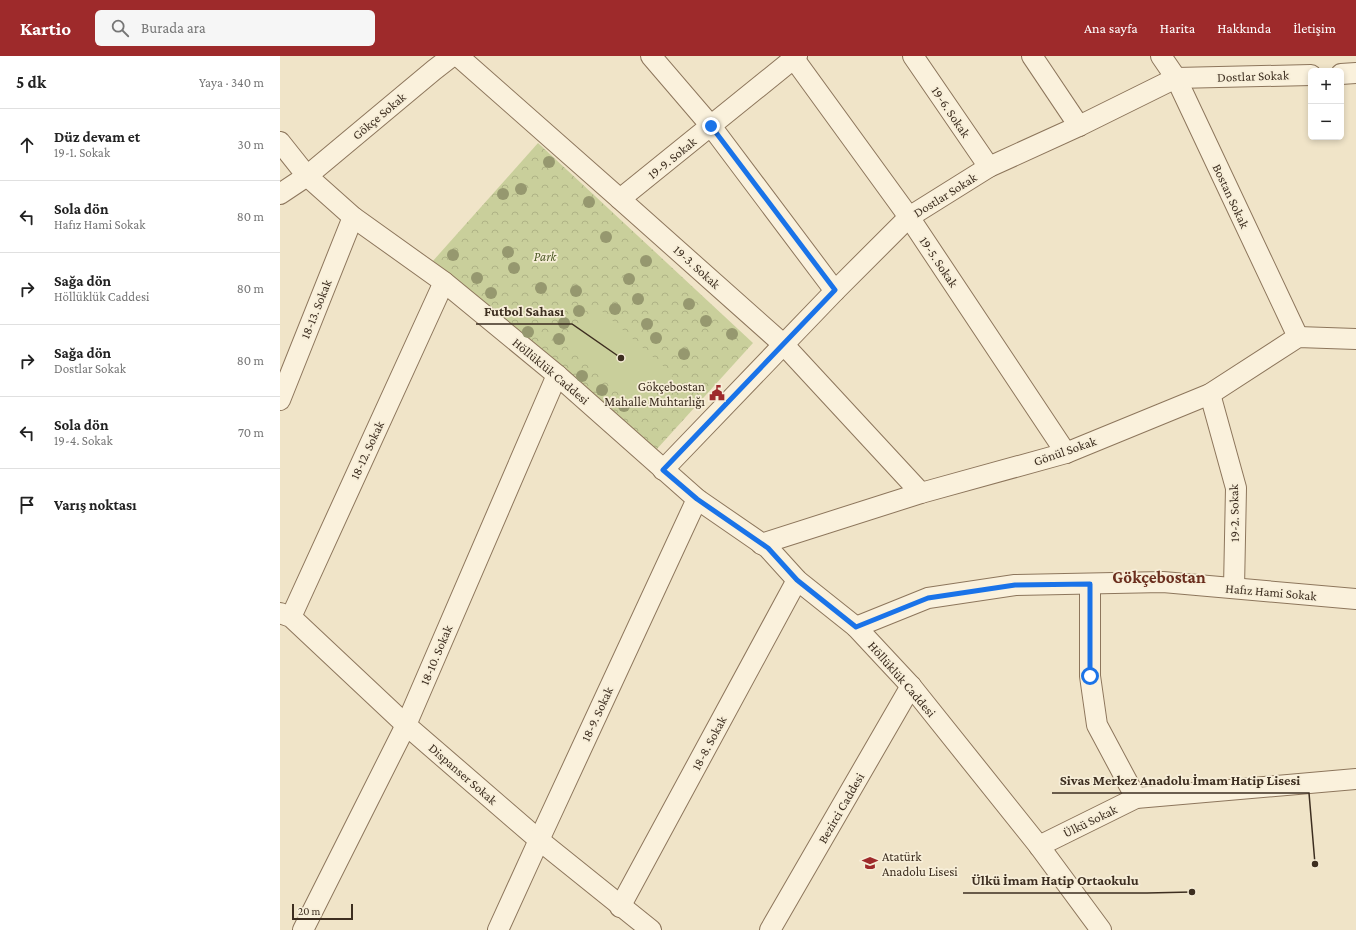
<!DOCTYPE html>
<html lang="tr">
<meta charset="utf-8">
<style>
:root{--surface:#fff;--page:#f6f6f6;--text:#222;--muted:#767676;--line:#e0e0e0;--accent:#9e2a2b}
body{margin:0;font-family:"Crimson Pro",serif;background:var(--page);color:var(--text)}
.controls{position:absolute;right:12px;top:12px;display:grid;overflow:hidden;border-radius:6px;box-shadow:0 2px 6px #0003}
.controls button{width:36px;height:36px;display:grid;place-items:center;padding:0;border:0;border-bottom:1px solid var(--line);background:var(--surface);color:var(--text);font:20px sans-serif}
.scale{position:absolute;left:12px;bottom:10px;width:61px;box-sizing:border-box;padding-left:4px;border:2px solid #3d2e20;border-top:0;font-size:11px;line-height:14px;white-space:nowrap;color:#3d2e20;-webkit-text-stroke:3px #f7eed8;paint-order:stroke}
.stop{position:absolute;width:12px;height:12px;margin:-9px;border:3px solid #1a73e8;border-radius:50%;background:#fff}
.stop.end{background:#1a73e8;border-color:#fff;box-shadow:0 1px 4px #0008}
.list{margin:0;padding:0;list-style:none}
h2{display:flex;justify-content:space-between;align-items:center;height:52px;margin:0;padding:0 16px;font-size:17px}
h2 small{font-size:13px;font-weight:400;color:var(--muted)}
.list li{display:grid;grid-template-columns:26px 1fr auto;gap:12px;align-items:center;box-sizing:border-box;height:72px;padding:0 16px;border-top:1px solid var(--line)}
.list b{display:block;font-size:15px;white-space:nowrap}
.list p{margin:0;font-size:13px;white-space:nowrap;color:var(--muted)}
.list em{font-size:13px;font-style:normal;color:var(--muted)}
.icon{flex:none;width:22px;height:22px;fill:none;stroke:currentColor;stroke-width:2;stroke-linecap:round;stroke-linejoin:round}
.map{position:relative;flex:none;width:1076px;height:874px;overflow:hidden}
header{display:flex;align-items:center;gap:24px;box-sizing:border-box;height:56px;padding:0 20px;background:var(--accent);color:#fff}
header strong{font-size:19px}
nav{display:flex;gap:22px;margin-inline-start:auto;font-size:14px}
.search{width:280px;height:36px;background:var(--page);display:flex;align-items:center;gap:10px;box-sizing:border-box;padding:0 14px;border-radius:6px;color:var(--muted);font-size:15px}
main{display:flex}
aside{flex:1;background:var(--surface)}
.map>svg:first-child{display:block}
.park{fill:url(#park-crowns)}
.pitch{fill:#c9cf9b}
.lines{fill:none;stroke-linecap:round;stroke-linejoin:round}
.minor-casing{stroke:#8d765c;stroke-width:22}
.minor{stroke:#faf1dc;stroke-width:20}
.tree{fill:#96986f}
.route{stroke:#1a73e8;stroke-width:5}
.labels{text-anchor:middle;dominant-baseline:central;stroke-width:3.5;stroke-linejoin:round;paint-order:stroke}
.street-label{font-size:13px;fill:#3d2e20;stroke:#f7eed8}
.park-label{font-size:13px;font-style:italic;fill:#4d5a26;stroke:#f7eed8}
.poi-label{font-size:13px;fill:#3d2e20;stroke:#f7eed8;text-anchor:end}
.district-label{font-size:17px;font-weight:bold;fill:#6b2e1e;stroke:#f7eed8}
.leader{fill:none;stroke:#3d2e20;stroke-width:1.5}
.callout-dot{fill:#3d2e20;stroke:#f7eed8;stroke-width:1.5}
.callout-label{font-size:14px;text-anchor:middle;font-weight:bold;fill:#3d2e20;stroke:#f7eed8;stroke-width:3.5;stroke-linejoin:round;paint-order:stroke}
</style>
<header>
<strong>Kartio</strong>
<div class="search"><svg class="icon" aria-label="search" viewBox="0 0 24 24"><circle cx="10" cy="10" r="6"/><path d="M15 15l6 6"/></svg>Burada ara</div>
<nav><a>Ana sayfa</a><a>Harita</a><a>Hakkında</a><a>İletişim</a></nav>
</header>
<main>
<aside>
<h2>5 dk<small>Yaya · 340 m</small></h2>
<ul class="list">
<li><svg class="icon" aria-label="ahead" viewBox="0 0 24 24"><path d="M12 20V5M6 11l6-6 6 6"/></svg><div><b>Düz devam et</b><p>19-1. Sokak</p></div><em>30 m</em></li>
<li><svg class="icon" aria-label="left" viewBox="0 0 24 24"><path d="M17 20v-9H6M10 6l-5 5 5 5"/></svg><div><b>Sola dön</b><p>Hafız Hami Sokak</p></div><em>80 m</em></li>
<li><svg class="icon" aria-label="right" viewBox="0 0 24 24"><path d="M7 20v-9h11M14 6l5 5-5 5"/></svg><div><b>Sağa dön</b><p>Höllüklük Caddesi</p></div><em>80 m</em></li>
<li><svg class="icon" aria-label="right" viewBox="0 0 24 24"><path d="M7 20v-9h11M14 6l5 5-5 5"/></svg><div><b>Sağa dön</b><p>Dostlar Sokak</p></div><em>80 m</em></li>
<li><svg class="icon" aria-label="left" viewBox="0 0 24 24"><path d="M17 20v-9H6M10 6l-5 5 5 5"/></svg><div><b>Sola dön</b><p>19-4. Sokak</p></div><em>70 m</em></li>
<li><svg class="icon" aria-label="arrive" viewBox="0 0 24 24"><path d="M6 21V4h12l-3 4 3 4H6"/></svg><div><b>Varış noktası</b></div></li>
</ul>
</aside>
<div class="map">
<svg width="1076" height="874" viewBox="0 0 1076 874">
<defs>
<pattern id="park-crowns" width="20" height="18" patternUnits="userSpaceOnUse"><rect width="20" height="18" fill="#c9cf9b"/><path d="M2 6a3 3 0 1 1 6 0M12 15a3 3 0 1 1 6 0" fill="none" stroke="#aeb285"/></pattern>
</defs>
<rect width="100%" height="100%" fill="#f0e4c8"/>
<polygon class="park" points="258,87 473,287 376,394 152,206"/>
<polygon class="pitch" points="317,251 393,319 365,350 287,285"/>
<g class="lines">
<defs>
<g id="minor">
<polyline points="178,0 340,143 504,289 641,437"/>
<polyline points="371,0 431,70 555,235"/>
<polyline points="512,0 629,161 786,397"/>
<polyline points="633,0 709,111"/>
<polyline points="752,0 799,70"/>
<polyline points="881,0 896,22 1018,281"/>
<polyline points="1061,18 1076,17"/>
<polyline points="0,86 27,120 73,161 164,226 277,319 417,443 488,492 517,524 576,571 631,630 759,790 821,874"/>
<polyline points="0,138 27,120 154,14 172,0"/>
<polyline points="340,143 517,0"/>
<polyline points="930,338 956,432 954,532"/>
<polyline points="0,344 73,161"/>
<polyline points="383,414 555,235 629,161 709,111 799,70 896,22 1031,19"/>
<polyline points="481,488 641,437 786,397 930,338 1018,281 1076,283"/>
<polyline points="810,528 810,620 817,669 856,742"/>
<polyline points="0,557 11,561 126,669 259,784 371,874"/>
<polyline points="11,561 164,226"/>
<polyline points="576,571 648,542 735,529 883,526 1076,543"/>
<polyline points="759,790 856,742 1076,723"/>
<polyline points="340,851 517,524"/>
<polyline points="23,874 126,669 277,319"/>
<polyline points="218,874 259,784 417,443"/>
<polyline points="490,874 631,630"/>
</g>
</defs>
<use href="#minor" class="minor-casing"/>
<use href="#minor" class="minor"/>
</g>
<g class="tree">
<circle cx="269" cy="106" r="6"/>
<circle cx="241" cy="133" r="6"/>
<circle cx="223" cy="138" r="6"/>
<circle cx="309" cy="146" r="6"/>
<circle cx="326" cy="181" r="6"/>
<circle cx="228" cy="196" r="6"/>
<circle cx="173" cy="199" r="6"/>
<circle cx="366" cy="205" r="6"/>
<circle cx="234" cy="212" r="6"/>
<circle cx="197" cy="222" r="6"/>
<circle cx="349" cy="223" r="6"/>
<circle cx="261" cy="232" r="6"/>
<circle cx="296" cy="235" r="6"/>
<circle cx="211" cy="237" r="6"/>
<circle cx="358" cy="243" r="6"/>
<circle cx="409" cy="248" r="6"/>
<circle cx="335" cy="253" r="6"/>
<circle cx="299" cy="255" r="6"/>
<circle cx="426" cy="265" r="6"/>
<circle cx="284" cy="267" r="6"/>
<circle cx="367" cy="268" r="6"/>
<circle cx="248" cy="276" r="6"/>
<circle cx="452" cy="278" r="6"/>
<circle cx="376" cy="282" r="6"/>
<circle cx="279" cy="283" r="6"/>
<circle cx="404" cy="298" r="6"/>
<circle cx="302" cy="320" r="6"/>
<circle cx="322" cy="334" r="6"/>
<circle cx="344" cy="350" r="6"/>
</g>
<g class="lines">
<polyline class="route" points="431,70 555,234 383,414 417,443 488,492 517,524 576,571 648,542 735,529 810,528 810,620"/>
</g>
<defs>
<symbol id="civic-bare" viewBox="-9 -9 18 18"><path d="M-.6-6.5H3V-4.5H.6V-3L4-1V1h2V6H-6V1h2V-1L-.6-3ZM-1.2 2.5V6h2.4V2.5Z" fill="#9e2a2b" stroke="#f7eed8" stroke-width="2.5" paint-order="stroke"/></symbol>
<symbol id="school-bare" viewBox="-9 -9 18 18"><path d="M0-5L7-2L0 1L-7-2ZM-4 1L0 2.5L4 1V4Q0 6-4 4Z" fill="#9e2a2b" stroke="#f7eed8" stroke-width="2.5" paint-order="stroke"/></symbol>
</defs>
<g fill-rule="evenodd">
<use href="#civic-bare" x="426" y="326" width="22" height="22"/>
<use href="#school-bare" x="579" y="796" width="22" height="22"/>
</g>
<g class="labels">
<g class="street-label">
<text transform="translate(973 20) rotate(-2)">Dostlar Sokak</text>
<text transform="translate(671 56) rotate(56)">19-6. Sokak</text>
<text transform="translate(99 60) rotate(-40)">Gökçe Sokak</text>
<text transform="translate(392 102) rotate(-39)">19-9. Sokak</text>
<text transform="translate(665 139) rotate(-32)">Dostlar Sokak</text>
<text transform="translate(951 140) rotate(65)">Bostan Sokak</text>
<text transform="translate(659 206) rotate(56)">19-5. Sokak</text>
<text transform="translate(417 211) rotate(42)">19-3. Sokak</text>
<text transform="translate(36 253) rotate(-68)">18-13. Sokak</text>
<text transform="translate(271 315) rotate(40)">Höllüklük Caddesi</text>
<text transform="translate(87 394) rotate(-65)">18-12. Sokak</text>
<text transform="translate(785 395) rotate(-19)">Gönül Sokak</text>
<text transform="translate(954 457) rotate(-91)">19-2. Sokak</text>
<text transform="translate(991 536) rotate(5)">Hafız Hami Sokak</text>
<text transform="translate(156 599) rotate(-67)">18-10. Sokak</text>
<text transform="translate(622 623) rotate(49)">Höllüklük Caddesi</text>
<text transform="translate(317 658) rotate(-65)">18-9. Sokak</text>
<text transform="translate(429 687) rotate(-62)">18-8. Sokak</text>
<text transform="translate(183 718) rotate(41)">Dispanser Sokak</text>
<text transform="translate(561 752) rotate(-60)">Bezirci Caddesi</text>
<text transform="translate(810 765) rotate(-26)">Ülkü Sokak</text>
</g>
<g class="park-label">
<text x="265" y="200">Park</text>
</g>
<g class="poi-label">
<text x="425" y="330">Gökçebostan<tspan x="425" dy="15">Mahalle Muhtarlığı</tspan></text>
<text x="602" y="800" text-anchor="start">Atatürk<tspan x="602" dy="15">Anadolu Lisesi</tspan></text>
</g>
<g class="district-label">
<text x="879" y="521">Gökçebostan</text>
</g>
</g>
<path class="leader" d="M341 302L292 268H196M1035 808L1029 737H772M912 836L867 837H683"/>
<g class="callout-dot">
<circle cx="341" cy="302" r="4"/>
<circle cx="1035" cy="808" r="4"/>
<circle cx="912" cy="836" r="4"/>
</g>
<g class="callout-label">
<text x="244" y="260">Futbol Sahası</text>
<text x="900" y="729">Sivas Merkez Anadolu İmam Hatip Lisesi</text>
<text x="775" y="829">Ülkü İmam Hatip Ortaokulu</text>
</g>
</svg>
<div class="controls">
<button>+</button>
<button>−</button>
</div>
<div class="scale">20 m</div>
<div class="stop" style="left:810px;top:620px"></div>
<div class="stop end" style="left:431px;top:70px"></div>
</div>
</main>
